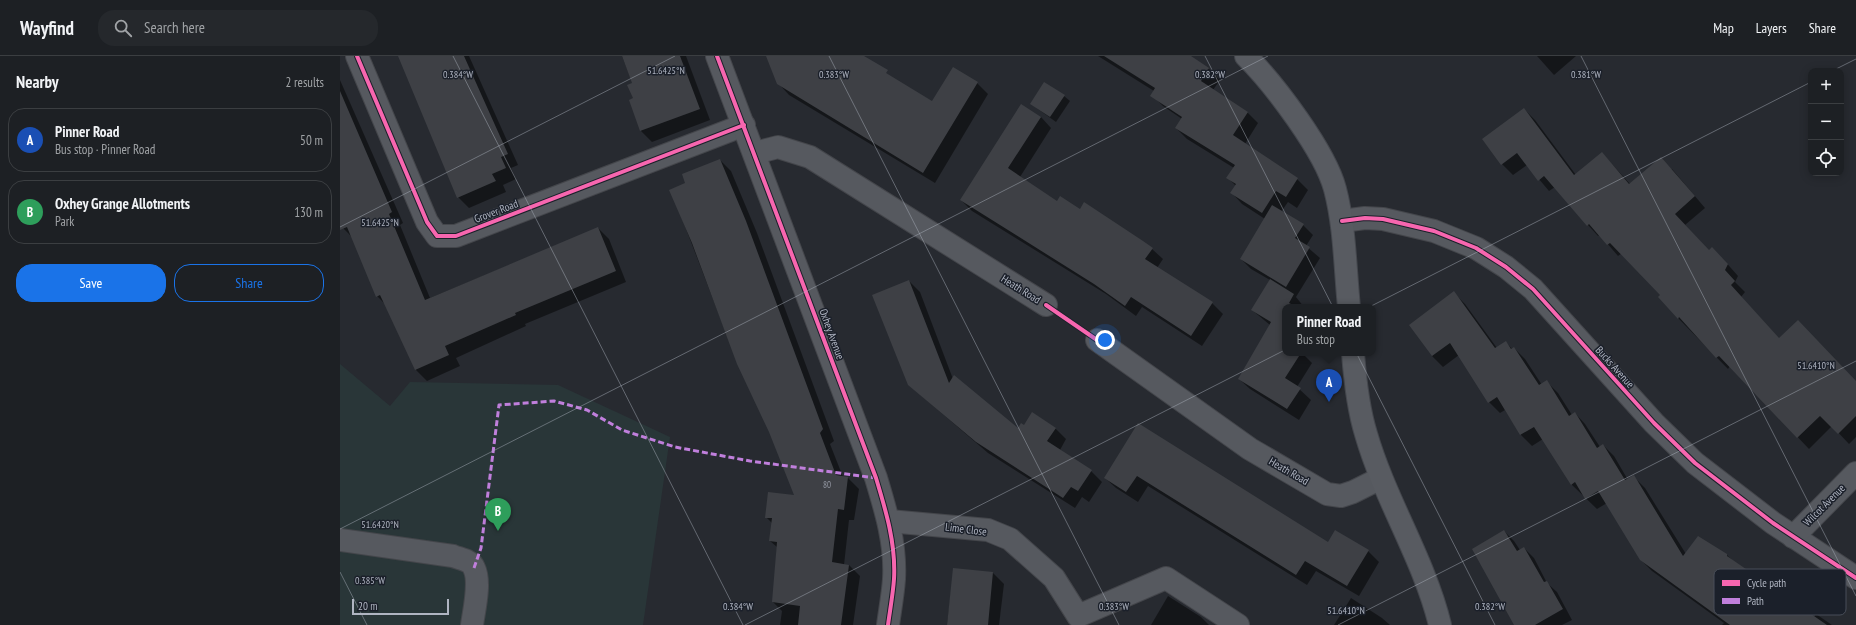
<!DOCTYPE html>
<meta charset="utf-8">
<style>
:root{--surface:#1d2024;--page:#25282c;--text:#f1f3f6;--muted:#a0a3a6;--line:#3b3e41;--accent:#1a73e8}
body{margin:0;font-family:"PT Sans Narrow",sans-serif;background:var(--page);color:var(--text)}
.controls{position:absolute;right:12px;top:12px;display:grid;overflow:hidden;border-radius:8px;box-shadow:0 2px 10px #0003}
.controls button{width:36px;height:36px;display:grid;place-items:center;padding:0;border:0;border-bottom:1px solid var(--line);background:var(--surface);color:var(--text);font:20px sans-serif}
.scale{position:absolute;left:12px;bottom:10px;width:97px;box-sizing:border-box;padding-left:4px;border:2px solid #b0b5c2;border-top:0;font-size:11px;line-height:14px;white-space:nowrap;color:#b0b5c2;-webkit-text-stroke:3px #1b202a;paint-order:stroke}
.you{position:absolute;left:765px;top:284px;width:14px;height:14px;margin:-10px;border:3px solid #fff;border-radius:50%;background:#1a73e8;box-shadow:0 0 0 6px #1a73e833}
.badge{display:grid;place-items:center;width:26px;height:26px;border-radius:50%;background:var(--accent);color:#fff;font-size:13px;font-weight:700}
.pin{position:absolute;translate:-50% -33px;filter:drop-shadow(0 1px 2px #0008)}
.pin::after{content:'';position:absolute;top:21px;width:14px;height:12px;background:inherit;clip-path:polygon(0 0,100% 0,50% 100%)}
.popup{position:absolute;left:942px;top:248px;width:94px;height:52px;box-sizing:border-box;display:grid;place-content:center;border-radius:8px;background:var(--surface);filter:drop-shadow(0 1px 3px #0005);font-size:13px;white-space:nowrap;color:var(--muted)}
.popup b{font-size:15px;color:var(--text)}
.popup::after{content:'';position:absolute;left:50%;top:100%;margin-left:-8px;border:8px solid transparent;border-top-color:var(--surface)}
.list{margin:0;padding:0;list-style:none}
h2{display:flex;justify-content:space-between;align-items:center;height:52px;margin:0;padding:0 16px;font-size:17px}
h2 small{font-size:13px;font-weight:400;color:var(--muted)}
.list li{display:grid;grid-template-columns:26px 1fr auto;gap:12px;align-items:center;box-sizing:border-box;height:64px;margin:0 8px 8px;padding:0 8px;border:1px solid var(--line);border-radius:16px}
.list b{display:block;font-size:15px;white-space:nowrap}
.list p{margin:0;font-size:13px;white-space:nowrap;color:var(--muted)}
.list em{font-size:13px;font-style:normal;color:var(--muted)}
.actions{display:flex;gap:8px;padding:12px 16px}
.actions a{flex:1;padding:9px 0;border:1px solid var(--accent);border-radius:16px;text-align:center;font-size:14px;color:var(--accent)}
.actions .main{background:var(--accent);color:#fff}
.icon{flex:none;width:22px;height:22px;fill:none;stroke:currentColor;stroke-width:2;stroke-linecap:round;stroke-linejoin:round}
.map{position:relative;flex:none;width:1516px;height:569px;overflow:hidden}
header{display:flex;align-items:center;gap:24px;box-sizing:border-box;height:56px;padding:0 20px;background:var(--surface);border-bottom:1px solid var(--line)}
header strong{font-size:19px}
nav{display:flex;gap:22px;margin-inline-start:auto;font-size:14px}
.search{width:280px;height:36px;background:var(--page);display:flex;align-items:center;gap:10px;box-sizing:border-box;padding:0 14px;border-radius:16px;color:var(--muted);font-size:15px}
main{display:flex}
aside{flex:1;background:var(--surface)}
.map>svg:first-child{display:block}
.green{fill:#293638}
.shadow{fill:#0007}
.building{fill:#3e4045}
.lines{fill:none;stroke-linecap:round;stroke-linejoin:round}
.minor-casing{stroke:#44464b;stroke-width:24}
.major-casing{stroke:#44474d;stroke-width:24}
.minor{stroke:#56595f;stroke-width:22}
.major{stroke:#585b61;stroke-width:22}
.quiet{stroke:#c07fdc;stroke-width:3;stroke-dasharray:6 3;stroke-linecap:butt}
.cycleway-casing{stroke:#1b202a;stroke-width:6}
.cycleway{stroke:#f766af;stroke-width:4}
.ticks{fill:none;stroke:#b0b5c2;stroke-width:1;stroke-opacity:0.45}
.labels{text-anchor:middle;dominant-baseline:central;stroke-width:3;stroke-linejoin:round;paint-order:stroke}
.number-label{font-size:9px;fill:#9498a3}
.street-label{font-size:11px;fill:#b0b5c2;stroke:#1b202a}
.key{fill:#1b202a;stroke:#484d58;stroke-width:1}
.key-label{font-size:11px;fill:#b0b5c2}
.ticks-label{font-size:10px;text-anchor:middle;fill:#b0b5c2;stroke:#1b202a;stroke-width:3;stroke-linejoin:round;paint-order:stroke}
</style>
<header>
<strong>Wayfind</strong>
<div class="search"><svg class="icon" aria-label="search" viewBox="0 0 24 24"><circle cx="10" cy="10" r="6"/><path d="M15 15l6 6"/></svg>Search here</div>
<nav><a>Map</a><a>Layers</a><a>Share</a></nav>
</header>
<main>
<aside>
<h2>Nearby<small>2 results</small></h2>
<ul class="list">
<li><span class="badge" style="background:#1a4fb4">A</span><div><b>Pinner Road</b><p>Bus stop · Pinner Road</p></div><em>50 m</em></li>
<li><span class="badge" style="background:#2e9e5b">B</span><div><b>Oxhey Grange Allotments</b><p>Park</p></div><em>130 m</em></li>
</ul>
<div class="actions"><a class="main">Save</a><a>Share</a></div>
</aside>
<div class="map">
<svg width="1516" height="569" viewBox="0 0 1516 569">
<rect width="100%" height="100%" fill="#272a30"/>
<polygon class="green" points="0,308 50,350 70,326 218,329 330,381 303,569 0,569"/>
<g class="shadow">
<polygon points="59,0 129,0 178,109 171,112 176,123 163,129 166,136 129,152 118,141"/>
<polygon points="282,0 346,0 370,64 312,86 301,75 290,44 294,43 293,28"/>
<polygon points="427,0 510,0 593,46 637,27 648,38 595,127 449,39 438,27"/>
<polygon points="758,0 849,0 869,13 880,24 873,34 907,56 918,67 905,88 957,123 968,134 957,152 948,146 941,156 963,169 973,179 966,190 980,202 956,241 964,251 945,251 945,297 965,297 964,299 972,307 957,331 971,344 959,364 910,333 899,323 930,269 912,254 930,224 911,213 901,203 925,163 902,148 892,137 896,130 888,122 894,112 847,83 836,72 842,63 823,50 812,39 814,35"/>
<polygon points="1197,0 1236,0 1214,19"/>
<polygon points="0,24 63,167 60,169 90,242 258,172 269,183 286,226 185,268 186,270 116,302 120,310 87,325 76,314 45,248 37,240 12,181 3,172 0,164"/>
<polygon points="724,40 730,45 716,66 691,48"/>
<polygon points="1184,53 1195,64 1236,119 1262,97 1290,128 1332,113 1365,152 1345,169 1369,195 1383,203 1398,220 1395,226 1405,236 1401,241 1439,283 1516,326 1516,381 1509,388 1492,370 1469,393 1390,310 1388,313 1338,262 1322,239 1282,197 1278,200 1260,179 1258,180 1248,169 1215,131 1209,135 1187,109 1173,119 1162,108 1143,84"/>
<polygon points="701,61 711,72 680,121 717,147 740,154 812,193 823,203 817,212 872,247 883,258 862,290 802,251 796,260 766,238 632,155 621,144"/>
<polygon points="380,104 391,115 417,177 494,385 490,388 503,421 508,422 519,433 514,464 509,464 504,509 509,509 520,520 513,569 440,569 442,555 433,546 437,491 430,485 433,468 426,461 456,440 430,376 398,308 331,134 347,128"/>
<polygon points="569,225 580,236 613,323 678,374 684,370 715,372 726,383 720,394 751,415 762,426 749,446 742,441 735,452 648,397 569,329"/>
<polygon points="1114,237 1125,248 1157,292 1166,286 1172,293 1174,292 1185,303 1202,329 1207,326 1218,337 1232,359 1235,357 1245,368 1260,391 1263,389 1274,400 1288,424 1294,421 1305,432 1346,498 1387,499 1393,505 1474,561 1476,558 1492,569 1382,569 1384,567 1312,515 1301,504 1267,447 1257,453 1231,428 1203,383 1192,390 1181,379 1165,354 1160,357 1149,346 1119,299 1103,311 1092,300"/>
<polygon points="798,369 988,488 996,475 1028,495 1039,506 1019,540 976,515 967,529 808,430 798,446 776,432 765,422"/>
<polygon points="1164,475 1174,485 1180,494 1184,492 1194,502 1207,527 1217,536 1232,564 1222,569 1175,569"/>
<polygon points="614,513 653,517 664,528 659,569 607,569"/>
<polygon points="828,540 861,561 869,569 811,569"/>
<polygon points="1011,542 1042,562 1050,569 994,569"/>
</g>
<g class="building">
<polygon points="58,0 124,0 168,98 161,101 166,112 152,118 156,125 117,142"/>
<polygon points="282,0 340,0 360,53 300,75 289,44 293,42 287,29 292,27"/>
<polygon points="426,0 524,0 548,14 546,17 592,45 613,11 638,26 583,117 437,28"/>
<polygon points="764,0 851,0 869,12 861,25 908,56 893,79 958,122 946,141 936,135 922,157 890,137 896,128 886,122 895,109 835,72 842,61 810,40 815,32"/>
<polygon points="704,26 725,39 710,61 690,48"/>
<polygon points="0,35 52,156 49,158 85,244 258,171 276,215 175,257 176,259 105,290 109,299 75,314 40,239 36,241 7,171 0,174"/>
<polygon points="681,48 701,61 668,112 717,145 720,140 740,153 744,146 803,185 813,192 805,203 873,246 851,280 791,241 785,250 754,228 620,144"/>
<polygon points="1184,52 1234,119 1262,96 1289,128 1321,101 1355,140 1335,158 1369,194 1372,191 1388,208 1385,214 1395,225 1391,229 1439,282 1458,264 1516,325 1516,360 1498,378 1480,360 1457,382 1379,300 1376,302 1339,261 1338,263 1318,241 1320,239 1270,187 1267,189 1249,168 1247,170 1204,120 1198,125 1177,97 1161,109 1142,83"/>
<polygon points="380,103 406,165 483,373 480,377 496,419 508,421 504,454 498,453 492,506 509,509 501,569 458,569 460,550 432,546 437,486 429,485 432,462 425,462 428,436 454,439 429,376 397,308 352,187 329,134 345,127 342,118"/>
<polygon points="932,149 964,168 955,182 970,191 946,231 900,203"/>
<polygon points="930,223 954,238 949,247 957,251 945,251 945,297 961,297 945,322 961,332 947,353 898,323 931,266 911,254"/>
<polygon points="569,224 609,327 614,319 678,372 681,367 684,369 692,356 716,372 707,385 752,414 738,435 731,431 723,442 636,386 568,329 532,239"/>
<polygon points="1114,235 1155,292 1166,285 1171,293 1174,291 1199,329 1207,324 1229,360 1235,356 1257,392 1263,388 1285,424 1294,419 1343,500 1358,480 1387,498 1387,500 1487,569 1390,569 1300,504 1258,435 1245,443 1235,426 1231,429 1194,371 1180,379 1157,341 1148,347 1110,287 1092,300 1069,269"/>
<polygon points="798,367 988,486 995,474 1029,494 1007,530 965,505 956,519 797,420 786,436 764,422"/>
<polygon points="1164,474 1177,495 1184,491 1204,526 1207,525 1223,553 1195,569 1174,569 1132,493"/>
<polygon points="613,512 653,516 648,569 607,569"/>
</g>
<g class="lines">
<defs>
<g id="minor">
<polyline points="17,0 87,166 97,180 116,180 404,69"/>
<path d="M 377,0 L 536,422 C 546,455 556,488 554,523 C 553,538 550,554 548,569"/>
<polyline points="415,97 438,91 470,101 706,249"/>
<polyline points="1002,165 1025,162 1043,163 1094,175 1136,192 1166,211 1193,233 1314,367 1355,407 1433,467 1516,522"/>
<polyline points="757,284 910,393 987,438 1001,440 1013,436 1041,422"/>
<polyline points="549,465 648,474 670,483 714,522 738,560 826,522 898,569"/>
<polyline points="1453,481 1516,417"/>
<path d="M 0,484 L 113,500 C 120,503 131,504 134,512 C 141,526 134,554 132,569"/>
</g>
<g id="major">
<path d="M 906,0 C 934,28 985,95 995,133 C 1005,171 1005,212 1009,251"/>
<path d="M 1013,297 C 1015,324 1018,352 1026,378 C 1045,444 1084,503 1100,569"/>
</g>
</defs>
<use href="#minor" class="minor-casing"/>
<use href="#major" class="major-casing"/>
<use href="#minor" class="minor"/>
<use href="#major" class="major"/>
<polyline class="quiet" points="134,512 141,492 159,349 214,345 247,354 282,374 335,391 410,405 536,422"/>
<defs>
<g id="cycleway">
<polyline points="17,0 87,166 97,180 116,180 404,69"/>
<path d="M 377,0 L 536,422 C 546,455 556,488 554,523 C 553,538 550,554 548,569"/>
<polyline points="1002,165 1025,162 1043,163 1094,175 1136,192 1166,211 1193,233 1314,367 1355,407 1433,467 1516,522"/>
<polyline points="706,249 757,284"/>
</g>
</defs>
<use href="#cycleway" class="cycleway-casing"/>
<use href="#cycleway" class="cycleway"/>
</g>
<path class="ticks" d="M 113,0 L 403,569M 489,0 L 779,569M 865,0 L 1155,569M 1241,0 L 1516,540M 1492,15 L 1516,3M 0,171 L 335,0M 0,473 L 928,0M 0,516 L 27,569M 405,569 L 1471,26M 998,569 L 1516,305"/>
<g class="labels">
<g class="number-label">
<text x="487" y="428">80</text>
</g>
<g class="street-label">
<text transform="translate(156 155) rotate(-21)">Grover Road</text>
<text transform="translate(681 233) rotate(32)">Heath Road</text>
<text transform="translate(492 278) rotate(70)">Oxhey Avenue</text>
<text transform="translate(1275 311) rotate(48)">Bucks Avenue</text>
<text transform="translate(949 415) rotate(30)">Heath Road</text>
<text transform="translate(1484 449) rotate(-45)">Wilcot Avenue</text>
<text transform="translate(626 473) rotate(7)">Lime Close</text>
</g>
</g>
<rect x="1374" y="513" width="132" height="46" rx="6" class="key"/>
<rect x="1382" y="524" width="18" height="6" fill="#f766af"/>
<rect x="1382" y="542" width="18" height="6" fill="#c07fdc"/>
<g class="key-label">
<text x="1407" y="531">Cycle path</text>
<text x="1407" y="549">Path</text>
</g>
<g class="ticks-label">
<text x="326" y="18">51.6425°N</text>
<text x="118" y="22">0.384°W</text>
<text x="494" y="22">0.383°W</text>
<text x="870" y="22">0.382°W</text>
<text x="1246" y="22">0.381°W</text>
<text x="40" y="170">51.6425°N</text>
<text x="1476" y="313">51.6410°N</text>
<text x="40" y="472">51.6420°N</text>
<text x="30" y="528">0.385°W</text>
<text x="398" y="554">0.384°W</text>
<text x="774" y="554">0.383°W</text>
<text x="1150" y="554">0.382°W</text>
<text x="1006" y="558">51.6410°N</text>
</g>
</svg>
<div class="controls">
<button>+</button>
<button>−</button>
<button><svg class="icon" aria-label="locate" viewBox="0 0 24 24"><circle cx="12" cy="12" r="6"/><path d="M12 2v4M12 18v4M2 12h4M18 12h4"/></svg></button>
</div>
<div class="scale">20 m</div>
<div class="you"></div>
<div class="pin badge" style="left:989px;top:346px;background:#1a4fb4">A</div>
<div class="popup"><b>Pinner Road</b>Bus stop</div>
<div class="pin badge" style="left:158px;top:475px;background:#2e9e5b">B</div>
</div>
</main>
